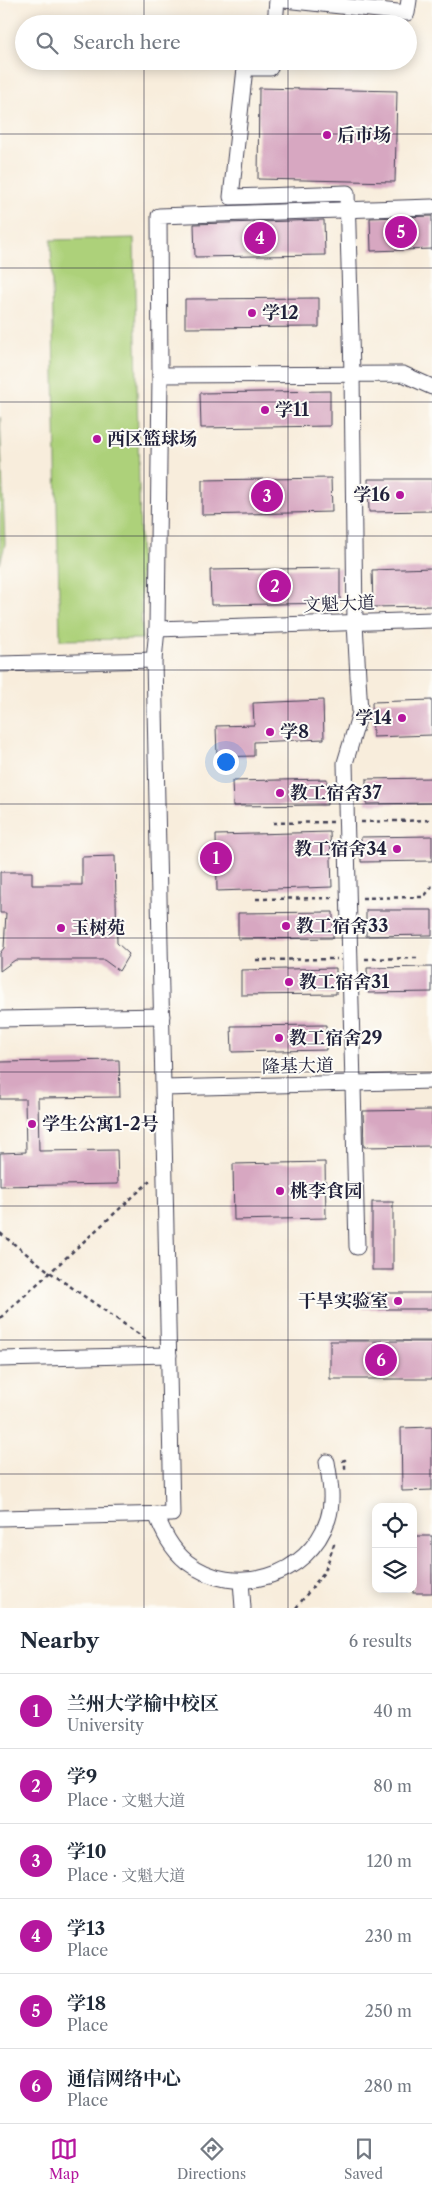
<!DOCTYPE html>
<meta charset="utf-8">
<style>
:root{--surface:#fff;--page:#f6f6f7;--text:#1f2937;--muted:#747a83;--line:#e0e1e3;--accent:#b5179e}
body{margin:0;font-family:"Libre Caslon Text","Noto Serif SC",serif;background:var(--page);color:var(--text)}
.controls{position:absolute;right:15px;bottom:15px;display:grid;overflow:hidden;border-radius:10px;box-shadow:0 2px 12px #0003}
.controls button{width:45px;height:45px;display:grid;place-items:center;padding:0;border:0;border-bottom:1px solid var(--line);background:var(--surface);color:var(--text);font:25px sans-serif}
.you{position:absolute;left:225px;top:761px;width:18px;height:18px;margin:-12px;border:4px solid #fff;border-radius:50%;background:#1a73e8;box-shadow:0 0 0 8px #1a73e833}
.badge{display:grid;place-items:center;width:32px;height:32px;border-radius:50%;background:var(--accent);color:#fff;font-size:16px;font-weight:700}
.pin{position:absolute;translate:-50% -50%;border:2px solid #fff;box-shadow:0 1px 5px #0006}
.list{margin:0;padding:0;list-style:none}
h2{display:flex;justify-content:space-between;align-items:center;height:65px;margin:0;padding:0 20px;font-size:21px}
h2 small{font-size:16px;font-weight:400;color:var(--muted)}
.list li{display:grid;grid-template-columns:32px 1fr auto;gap:15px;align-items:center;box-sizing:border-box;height:75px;padding:0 20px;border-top:1px solid var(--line)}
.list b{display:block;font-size:19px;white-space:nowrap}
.list p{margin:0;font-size:16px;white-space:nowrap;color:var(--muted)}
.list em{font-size:16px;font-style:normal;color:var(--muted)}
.icon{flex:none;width:28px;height:28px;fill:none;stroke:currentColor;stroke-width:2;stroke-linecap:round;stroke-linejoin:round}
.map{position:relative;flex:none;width:432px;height:1608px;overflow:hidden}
.search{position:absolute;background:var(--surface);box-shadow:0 2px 12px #0003;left:15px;right:15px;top:15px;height:55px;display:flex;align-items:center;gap:12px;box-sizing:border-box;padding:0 18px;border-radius:28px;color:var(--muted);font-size:19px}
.sheet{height:515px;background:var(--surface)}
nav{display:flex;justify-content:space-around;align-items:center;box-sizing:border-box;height:70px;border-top:1px solid var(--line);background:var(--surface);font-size:14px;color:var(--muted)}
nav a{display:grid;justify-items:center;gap:2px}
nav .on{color:var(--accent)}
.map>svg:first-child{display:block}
.green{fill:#add17a;stroke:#687a5a}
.building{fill:#d7a7c1}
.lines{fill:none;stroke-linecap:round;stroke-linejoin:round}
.minor-casing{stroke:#424053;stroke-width:17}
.path{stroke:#424053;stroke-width:2.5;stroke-dasharray:4 4;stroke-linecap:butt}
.minor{stroke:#fff;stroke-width:15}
.grid{fill:none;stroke:#22223b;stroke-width:1;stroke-opacity:0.55}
.poi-dot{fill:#b5179e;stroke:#fdfcf7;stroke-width:2}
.labels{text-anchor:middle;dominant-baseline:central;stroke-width:4;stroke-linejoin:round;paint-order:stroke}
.poi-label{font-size:18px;font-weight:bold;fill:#22223b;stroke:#fdfcf7;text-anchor:start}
.street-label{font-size:18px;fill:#22223b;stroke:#fdfcf7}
</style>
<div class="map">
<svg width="432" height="1608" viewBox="0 0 432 1608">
<rect width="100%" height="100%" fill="#fdfcf7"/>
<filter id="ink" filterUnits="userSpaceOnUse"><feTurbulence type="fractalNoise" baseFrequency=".02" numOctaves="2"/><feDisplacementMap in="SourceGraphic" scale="10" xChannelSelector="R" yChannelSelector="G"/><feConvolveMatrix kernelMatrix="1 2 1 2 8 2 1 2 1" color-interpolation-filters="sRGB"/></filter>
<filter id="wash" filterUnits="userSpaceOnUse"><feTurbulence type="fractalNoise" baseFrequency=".0096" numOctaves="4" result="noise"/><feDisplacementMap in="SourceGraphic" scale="20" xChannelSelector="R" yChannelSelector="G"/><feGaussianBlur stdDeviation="1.12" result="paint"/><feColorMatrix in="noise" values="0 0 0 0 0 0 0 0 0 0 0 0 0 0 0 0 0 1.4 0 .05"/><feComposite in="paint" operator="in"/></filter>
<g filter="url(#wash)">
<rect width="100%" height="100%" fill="#f8eddc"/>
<g class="green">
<polygon points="134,238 142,639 60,640 51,240"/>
<polygon points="0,417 5,544 0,564"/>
</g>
<g id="blocks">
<g class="building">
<polygon points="259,88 397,91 395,182 258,179"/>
<polygon points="432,216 432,249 371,251 370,218"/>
<polygon points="324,220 325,255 195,257 194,224"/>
<polygon points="319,298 319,327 185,328 185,299"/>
<polygon points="330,391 330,426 201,428 200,393"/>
<polygon points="331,478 332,512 202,515 202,480"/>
<polygon points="368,479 432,479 432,511 369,512"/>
<polygon points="340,568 340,603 211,605 210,570"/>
<polygon points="432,568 432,606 373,607 372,570"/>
<polygon points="323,700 324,739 254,742 254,756 217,757 216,726 254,725 253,703"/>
<polygon points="432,700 432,735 373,737 372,702"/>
<polygon points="432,778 432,803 366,804 366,779"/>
<polygon points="327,779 327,805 233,806 232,781"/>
<polygon points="330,832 332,887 217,891 216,835"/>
<polygon points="432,836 432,861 361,862 361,837"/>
<polygon points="115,856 117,943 129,954 119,971 104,960 15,960 0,971 0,953 4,948 6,913 0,913 0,872 32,872 32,885 82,885 82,857"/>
<polygon points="366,910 432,910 432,935 366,936"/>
<polygon points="333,912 333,938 238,939 238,913"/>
<polygon points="432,967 432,992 368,993 367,968"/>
<polygon points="336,968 336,994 241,995 241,970"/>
<polygon points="326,1025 326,1050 232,1052 231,1026"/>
<polygon points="119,1060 120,1097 38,1098 39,1151 117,1150 118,1184 0,1186 0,1153 26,1152 25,1099 0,1099 0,1062"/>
<polygon points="432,1110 432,1146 364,1147 363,1111"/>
<polygon points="325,1162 326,1218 234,1220 233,1164"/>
<rect x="372" y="1202" width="21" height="68"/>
<rect x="363" y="1293" width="69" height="16"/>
<rect x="330" y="1341" width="102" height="38"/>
<polygon points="432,1427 432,1490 402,1491 401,1428"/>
<rect x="413" y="1536" width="19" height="57"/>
</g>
</g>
</g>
<g filter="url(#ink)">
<use href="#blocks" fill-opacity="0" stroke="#424053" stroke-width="1"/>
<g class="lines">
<defs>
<g id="minor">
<polyline points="284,0 407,13 409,0"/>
<polyline points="275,24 277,0"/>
<polyline points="271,61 270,68 245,68 231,197 347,193 352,373 355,623 360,713 345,763 357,1247"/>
<polyline points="160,375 159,216 432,207"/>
<polyline points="157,629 432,620"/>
<polyline points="154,660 157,629 160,375 403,374 432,387"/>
<polyline points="0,664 154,660 172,1514 0,1518"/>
<polyline points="0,1019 162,1016"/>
<polyline points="164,1088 432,1081"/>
<polyline points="0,1359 169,1355"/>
<path d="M 156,1514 C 163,1532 171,1549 187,1562 C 234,1599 309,1577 328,1519 C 334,1500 330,1481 327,1462"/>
<polyline points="241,1581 243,1608"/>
</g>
</defs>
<use href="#minor" class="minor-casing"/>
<g class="path">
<polyline points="361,822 432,820"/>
<polyline points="273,823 333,822"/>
<polyline points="362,898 424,897 432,886"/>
<polyline points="256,899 334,898"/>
<polyline points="365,959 418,958"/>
<polyline points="256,960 337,959"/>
<polyline points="0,1233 51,1273 147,1340"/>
<polyline points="0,1318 150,1181"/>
<polyline points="342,1461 345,1460 345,1472"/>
<polyline points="296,1608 325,1571 335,1541"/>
</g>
<use href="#minor" class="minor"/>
</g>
</g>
<path class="grid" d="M 144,0 L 144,24M 288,0 L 288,24M 144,61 L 144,1608M 288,61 L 288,1608M 0,134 L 432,134M 0,268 L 432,268M 0,402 L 432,402M 0,536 L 432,536M 0,670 L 432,670M 0,804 L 432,804M 0,938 L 432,938M 0,1072 L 432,1072M 0,1206 L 432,1206M 0,1340 L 432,1340M 0,1474 L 432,1474"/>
<g class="poi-dot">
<circle cx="327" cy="135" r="5"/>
<circle cx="252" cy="313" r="5"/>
<circle cx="265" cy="410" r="5"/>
<circle cx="97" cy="439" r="5"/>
<circle cx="400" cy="495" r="5"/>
<circle cx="402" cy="718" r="5"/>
<circle cx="270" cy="732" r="5"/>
<circle cx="280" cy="793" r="5"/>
<circle cx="397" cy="849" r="5"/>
<circle cx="286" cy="926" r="5"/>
<circle cx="61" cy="928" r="5"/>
<circle cx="289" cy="982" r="5"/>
<circle cx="279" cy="1038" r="5"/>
<circle cx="32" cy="1124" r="5"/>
<circle cx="280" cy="1191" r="5"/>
<circle cx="398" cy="1301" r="5"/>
</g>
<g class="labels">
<g class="poi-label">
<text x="337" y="135">后市场</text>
<text x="262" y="313">学12</text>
<text x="275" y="410">学11</text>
<text x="107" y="439">西区篮球场</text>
<text x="390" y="495" text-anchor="end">学16</text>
<text x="392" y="718" text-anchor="end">学14</text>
<text x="280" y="732">学8</text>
<text x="290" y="793">教工宿舍37</text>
<text x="387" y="849" text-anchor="end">教工宿舍34</text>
<text x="296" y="926">教工宿舍33</text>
<text x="71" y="928">玉树苑</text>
<text x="299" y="982">教工宿舍31</text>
<text x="289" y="1038">教工宿舍29</text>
<text x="42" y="1124">学生公寓1-2号</text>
<text x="290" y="1191">桃李食园</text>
<text x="388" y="1301" text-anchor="end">干旱实验室</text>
</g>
<g class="street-label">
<text transform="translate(339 604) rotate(-2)">文魁大道</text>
<text transform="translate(298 1066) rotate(-1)">隆基大道</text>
</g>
</g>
</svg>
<div class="controls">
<button><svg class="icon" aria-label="locate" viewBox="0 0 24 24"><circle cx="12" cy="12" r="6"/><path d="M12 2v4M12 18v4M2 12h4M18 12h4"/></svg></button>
<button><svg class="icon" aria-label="layers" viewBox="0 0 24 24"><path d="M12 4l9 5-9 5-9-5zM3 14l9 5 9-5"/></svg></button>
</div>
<div class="you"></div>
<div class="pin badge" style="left:216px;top:858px">1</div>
<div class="pin badge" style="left:275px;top:586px">2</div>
<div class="pin badge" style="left:267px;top:496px">3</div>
<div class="pin badge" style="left:260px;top:238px">4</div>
<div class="pin badge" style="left:401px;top:232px">5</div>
<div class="pin badge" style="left:381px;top:1360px">6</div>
<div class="search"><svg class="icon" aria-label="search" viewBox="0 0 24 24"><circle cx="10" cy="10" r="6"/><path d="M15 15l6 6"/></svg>Search here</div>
</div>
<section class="sheet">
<h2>Nearby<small>6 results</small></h2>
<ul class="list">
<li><span class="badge">1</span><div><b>兰州大学榆中校区</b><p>University</p></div><em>40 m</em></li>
<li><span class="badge">2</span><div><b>学9</b><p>Place · 文魁大道</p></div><em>80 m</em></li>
<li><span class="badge">3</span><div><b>学10</b><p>Place · 文魁大道</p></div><em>120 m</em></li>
<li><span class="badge">4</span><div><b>学13</b><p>Place</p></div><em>230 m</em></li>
<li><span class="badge">5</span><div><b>学18</b><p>Place</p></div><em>250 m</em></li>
<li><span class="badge">6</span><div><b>通信网络中心</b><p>Place</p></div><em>280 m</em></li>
</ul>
</section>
<nav>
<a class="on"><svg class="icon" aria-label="map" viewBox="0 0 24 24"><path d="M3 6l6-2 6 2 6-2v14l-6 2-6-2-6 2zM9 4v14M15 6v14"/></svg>Map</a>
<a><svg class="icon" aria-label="directions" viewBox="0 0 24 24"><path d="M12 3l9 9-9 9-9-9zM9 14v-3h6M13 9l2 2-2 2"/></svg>Directions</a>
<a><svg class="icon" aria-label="saved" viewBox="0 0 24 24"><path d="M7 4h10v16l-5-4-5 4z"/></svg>Saved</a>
</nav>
